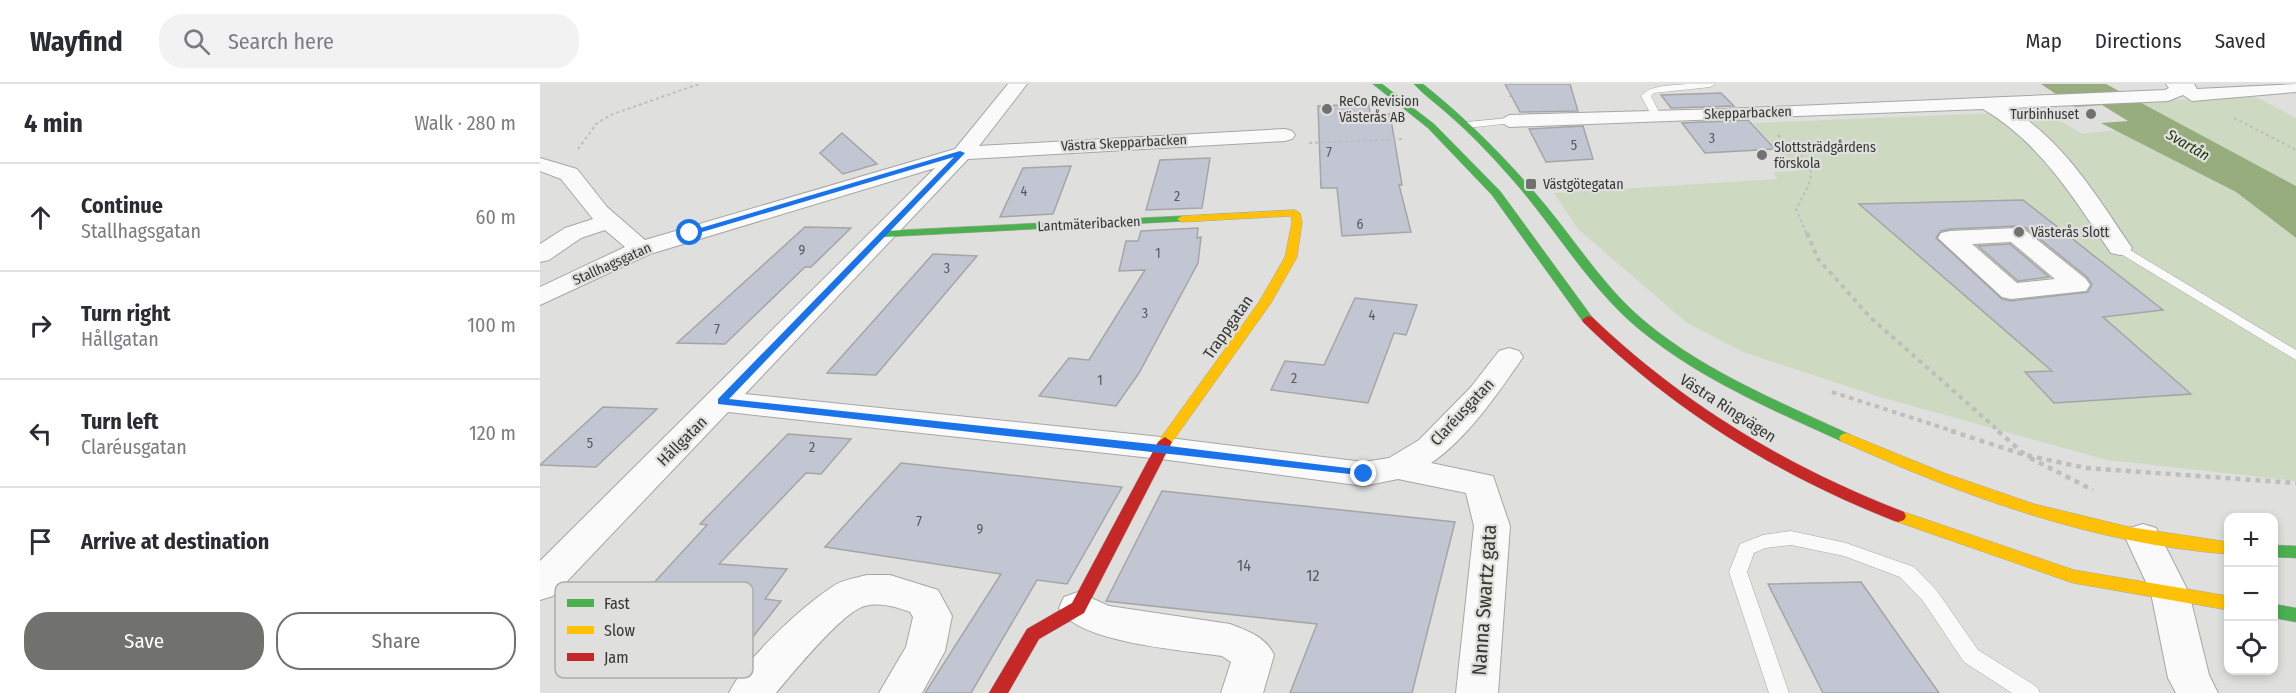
<!DOCTYPE html>
<meta charset="utf-8">
<style>
:root{--surface:#fff;--page:#f2f2f3;--text:#2b2b33;--muted:#7c7c81;--line:#e1e1e2;--accent:#717170}
body{margin:0;font-family:"Fira Sans Condensed",sans-serif;background:var(--page);color:var(--text)}
.controls{position:absolute;right:18px;bottom:18px;display:grid;overflow:hidden;border-radius:12px;box-shadow:0 3px 9px #0003}
.controls button{width:54px;height:54px;display:grid;place-items:center;padding:0;border:0;border-bottom:2px solid var(--line);background:var(--surface);color:var(--text);font:30px sans-serif}
.stop{position:absolute;width:18px;height:18px;margin:-14px;border:4px solid #1a73e8;border-radius:50%;background:#fff}
.stop.end{background:#1a73e8;border-color:#fff;box-shadow:0 2px 6px #0008}
.list{margin:0;padding:0;list-style:none}
h2{display:flex;justify-content:space-between;align-items:center;height:78px;margin:0;padding:0 24px;font-size:26px}
h2 small{font-size:20px;font-weight:400;color:var(--muted)}
.list li{display:grid;grid-template-columns:39px 1fr auto;gap:18px;align-items:center;box-sizing:border-box;height:108px;padding:0 24px;border-top:2px solid var(--line)}
.list b{display:block;font-size:22px;white-space:nowrap}
.list p{margin:0;font-size:20px;white-space:nowrap;color:var(--muted)}
.list em{font-size:20px;font-style:normal;color:var(--muted)}
.actions{display:flex;gap:12px;padding:18px 24px}
.actions a{flex:1;padding:14px 0;border:2px solid var(--accent);border-radius:24px;text-align:center;font-size:21px;color:var(--accent)}
.actions .main{background:var(--accent);color:#fff}
.icon{flex:none;width:33px;height:33px;fill:none;stroke:currentColor;stroke-width:2;stroke-linecap:round;stroke-linejoin:round}
.map{position:relative;flex:none;width:1756px;height:609px;overflow:hidden}
header{display:flex;align-items:center;gap:36px;box-sizing:border-box;height:84px;padding:0 30px;background:var(--surface);border-bottom:2px solid var(--line)}
header strong{font-size:28px}
nav{display:flex;gap:33px;margin-inline-start:auto;font-size:21px}
.search{width:420px;height:54px;background:var(--page);display:flex;align-items:center;gap:15px;box-sizing:border-box;padding:0 21px;border-radius:24px;color:var(--muted);font-size:22px}
main{display:flex}
aside{flex:1;background:var(--surface)}
.map>svg:first-child{display:block}
.green{fill:#cddac1}
.water{fill:#97ad7d}
.building{fill:#c2c6d3;stroke:#a5a5a5;stroke-width:1.5;fill-rule:evenodd}
.lines{fill:none;stroke-linecap:round;stroke-linejoin:round}
.lane-casing{stroke:#a6a6a5;stroke-width:1}
.street-casing{stroke:#a6a6a5;stroke-width:2}
.fast-casing{stroke:#a6a6a5;stroke-width:1}
.slow-casing{stroke:#a6a6a5;stroke-width:1}
.jam-casing{stroke:#a6a6a5;stroke-width:1}
.path-far2{stroke:#bebebe;stroke-width:2;stroke-dasharray:3 3;stroke-linecap:butt}
.path-far1{stroke:#bebebe;stroke-width:4;stroke-dasharray:4.5 4.5;stroke-linecap:butt}
.path{stroke:#bebebe;stroke-width:4.5;stroke-dasharray:5 5;stroke-linecap:butt}
.lane{fill:#fafafa;fill-rule:evenodd}
.street{fill:#fafafa;fill-rule:evenodd}
.fast{fill:#4caf50;fill-rule:evenodd}
.slow{fill:#ffc107;fill-rule:evenodd}
.jam{fill:#c62828;fill-rule:evenodd}
.route{fill:#1a73e8}
.poi-dot{fill:#717170;stroke:#dfe0dd;stroke-width:2}
.labels{text-anchor:middle;dominant-baseline:central;stroke-width:4.5;stroke-linejoin:round;paint-order:stroke}
.far-poi-label{font-size:14px;fill:#363635;stroke:#dfe0dd;text-anchor:start}
.far-street-label{font-size:14px;fill:#363635;stroke:#dfe0dd}
.number-label{font-size:14px;fill:#595a5c}
.far-water-label{font-size:15px;font-style:italic;fill:#1c3100;stroke:#dfe0dd}
.street-label{font-size:16px;fill:#363635;stroke:#dfe0dd}
.near-number-label{font-size:16px;fill:#595a5c}
.near-street-label{font-size:20px;fill:#363635;stroke:#dfe0dd}
.key{fill:#dfe0dd;stroke:#acadab;stroke-width:1.5}
.key-label{font-size:16px;fill:#363635}
</style>
<header>
<strong>Wayfind</strong>
<div class="search"><svg class="icon" aria-label="search" viewBox="0 0 24 24"><circle cx="10" cy="10" r="6"/><path d="M15 15l6 6"/></svg>Search here</div>
<nav><a>Map</a><a>Directions</a><a>Saved</a></nav>
</header>
<main>
<aside>
<h2>4 min<small>Walk · 280 m</small></h2>
<ul class="list">
<li><svg class="icon" aria-label="ahead" viewBox="0 0 24 24"><path d="M12 20V5M6 11l6-6 6 6"/></svg><div><b>Continue</b><p>Stallhagsgatan</p></div><em>60 m</em></li>
<li><svg class="icon" aria-label="right" viewBox="0 0 24 24"><path d="M7 20v-9h11M14 6l5 5-5 5"/></svg><div><b>Turn right</b><p>Hållgatan</p></div><em>100 m</em></li>
<li><svg class="icon" aria-label="left" viewBox="0 0 24 24"><path d="M17 20v-9H6M10 6l-5 5 5 5"/></svg><div><b>Turn left</b><p>Claréusgatan</p></div><em>120 m</em></li>
<li><svg class="icon" aria-label="arrive" viewBox="0 0 24 24"><path d="M6 21V4h12l-3 4 3 4H6"/></svg><div><b>Arrive at destination</b></div></li>
</ul>
<div class="actions"><a class="main">Save</a><a>Share</a></div>
</aside>
<div class="map">
<svg width="1756" height="609" viewBox="0 0 1756 609">
<rect width="100%" height="100%" fill="#dfdfde"/>
<g class="green">
<polygon points="1716,13 1756,34 1756,102 1596,17"/>
<polygon points="1505,27 1542,50 1577,46 1696,108 1756,154 1756,397 1567,376 1340,313 1203,268 1147,239 1038,145 1014,109 1237,95 1233,88 1256,87 1213,39"/>
</g>
<polygon class="water" points="1501,0 1566,0 1756,102 1756,154 1696,108 1561,39 1588,37 1562,21 1535,23"/>
<g class="building">
<polygon points="965,0 1030,0 1038,27 980,28"/>
<polygon points="1181,9 1194,22 1131,24 1121,11"/>
<polygon points="829,20 830,30 850,30 862,101 859,101 871,148 802,152 797,104 781,104 778,22"/>
<polygon points="1208,36 1235,65 1165,69 1142,39"/>
<polygon points="1043,42 1053,75 1006,78 989,45"/>
<polygon points="302,49 337,80 303,90 280,69"/>
<polygon points="670,74 662,124 606,126 620,76"/>
<polygon points="531,82 513,130 460,133 483,84"/>
<path d="M 1483,116 L 1623,226 L 1563,233 L 1651,310 L 1514,319 L 1485,288 L 1512,287 L 1319,120 ZM 1478,142 L 1486,144 L 1547,193 L 1552,200 L 1548,208 L 1471,217 L 1462,215 L 1396,154 L 1401,147 L 1410,145 Z"/>
<polygon points="265,143 311,144 271,183 265,183 185,260 137,259"/>
<polygon points="658,144 657,154 661,153 658,179 599,289 576,322 499,312 529,274 549,276 605,186 579,187 586,157 598,157 601,147"/>
<polygon points="1470,160 1509,193 1478,197 1438,162"/>
<polygon points="393,170 437,172 336,291 287,289"/>
<polygon points="815,214 877,221 866,251 854,249 828,319 731,306 745,277 784,281"/>
<polygon points="63,323 117,325 56,383 0,381"/>
<polygon points="248,350 311,355 281,390 266,389 179,480 247,485 225,515 241,517 201,568 80,556 115,517 98,516 167,441 160,440"/>
<polygon points="361,379 582,403 527,500 497,496 431,609 385,609 461,490 285,463"/>
<polygon points="622,407 915,438 872,609 750,609 777,540 566,517"/>
<polygon points="1321,498 1399,609 1283,609 1228,500"/>
</g>
<g class="lines">
<defs>
<g id="lane">
<path d="M 1147,0 L 1175,0 L 1170,3 L 1114,9 L 1111,12 L 1121,32 L 1113,34 L 1101,12 C 1112,0 1132,2 1147,0 Z"/>
<polygon points="969,34 974,37 972,39 927,44 922,41 927,38"/>
<polygon points="1580,160 1756,266 1756,276 1576,167 1574,164"/>
<polygon points="1251,447 1306,459 1374,483 1397,507 1438,566 1497,603 1500,609 1472,609 1424,578 1383,517 1360,493 1304,472 1251,461 1225,464 1214,469 1207,488 1249,609 1229,609 1189,488 1200,460 1223,451"/>
</g>
<g id="street">
<path d="M 468,0 L 487,0 L 439,62 L 745,45 L 752,47 L 755,51 L 752,55 L 745,57 L 428,75 L 205,310 L 621,353 L 824,378 L 849,374 L 879,356 L 931,303 L 959,267 L 969,264 L 979,267 L 983,273 C 959,308 927,355 891,379 L 953,392 L 970,442 L 958,609 L 916,609 L 934,442 L 926,409 L 858,395 L 824,402 L 621,375 L 188,328 L 13,512 L 0,516 L 0,477 L 395,84 L 110,170 L 0,221 L 0,203 L 85,163 L 65,146 L 41,154 L 9,176 L 0,178 L 0,160 L 25,144 L 53,135 L 21,95 L 0,87 L 0,74 L 37,85 L 67,123 L 105,156 L 415,65 Z"/>
<path d="M 1626,0 L 1654,0 L 1657,5 L 1756,0 L 1756,8 L 1652,17 L 1643,11 L 1628,17 L 1469,24 C 1523,55 1558,114 1592,164 L 1589,169 L 1580,171 L 1571,169 C 1534,115 1502,60 1443,25 L 969,43 L 959,37 L 969,31 L 1184,25 L 1625,6 L 1629,4 Z"/>
<path d="M 1477,144 L 1485,146 L 1546,195 L 1550,201 L 1546,207 L 1471,215 L 1462,213 L 1398,154 L 1401,149 L 1410,147 ZM 1471,158 L 1515,195 L 1477,199 L 1432,160 Z"/>
<polygon points="1603,440 1616,444 1649,509 1669,591 1678,609 1636,609 1628,594 1611,509 1585,453 1590,444"/>
<path d="M 327,491 L 350,491 L 398,506 L 412,532 L 405,567 L 382,609 L 339,609 L 366,563 L 373,533 L 370,528 C 356,523 341,518 325,522 C 304,526 251,591 236,609 L 189,609 C 205,575 260,524 292,503 C 301,496 316,494 327,491 Z"/>
<path d="M 538,508 L 569,522 L 690,540 C 708,547 726,553 734,571 L 723,609 L 681,609 L 691,578 L 682,572 C 643,566 537,559 519,524 L 524,513 Z"/>
</g>
<g id="fast">
<polygon points="833,0 842,0 894,40 960,107 1052,233 1054,236 1052,239 1044,239 952,111 888,44"/>
<path d="M 874,0 L 883,0 C 928,36 969,77 1006,122 C 1035,157 1060,196 1093,227 C 1155,284 1236,316 1311,351 L 1313,354 L 1311,357 L 1301,357 C 1235,327 1167,298 1109,253 C 1053,211 1018,147 972,95 C 952,72 931,50 908,30 C 897,20 884,11 874,0 Z"/>
<polygon points="642,132 646,133 646,137 344,153 339,150 344,147"/>
<polygon points="1734,461 1756,462 1756,474 1734,473"/>
<polygon points="1734,520 1756,524 1756,538 1734,534"/>
</g>
<g id="slow">
<polygon points="755,126 760,129 762,138 757,173 731,219 630,361 620,361 618,358 620,355 719,218 745,173 752,138 751,132 642,138 637,135 642,132"/>
<path d="M 1306,349 L 1404,389 L 1494,420 L 1589,443 L 1688,458 L 1688,470 C 1554,460 1423,412 1301,357 L 1299,354 L 1301,351 Z"/>
<polygon points="1358,426 1534,486 1688,512 1688,526 1533,499 1352,436 1350,432 1352,428"/>
</g>
<g id="jam">
<path d="M 1048,232 L 1052,233 C 1143,320 1247,383 1364,428 L 1366,432 L 1364,436 L 1358,438 L 1352,436 C 1236,390 1133,326 1044,239 L 1042,236 Z"/>
<polygon points="625,353 632,358 544,529 499,555 468,609 449,609 487,545 532,519 618,358"/>
</g>
</defs>
<use href="#lane" class="lane-casing"/>
<use href="#street" class="street-casing"/>
<use href="#fast" class="fast-casing"/>
<use href="#slow" class="slow-casing"/>
<use href="#jam" class="jam-casing"/>
<g class="path-far2">
<polyline points="968,0 970,13"/>
<polyline points="1694,34 1756,66"/>
<path d="M 1238,51 C 1273,85 1282,79 1256,125 L 1267,151"/>
<polyline points="769,59 864,55"/>
<polyline points="38,65 57,39 73,30 159,0"/>
</g>
<g class="path-far1">
<polyline points="1267,149 1278,175 1330,233 1460,348"/>
<polyline points="1292,308 1416,348"/>
</g>
<g class="path">
<polyline points="1411,347 1485,371 1546,384 1756,399"/>
<polyline points="1458,347 1484,370"/>
<polyline points="1490,374 1553,406"/>
</g>
<use href="#lane" class="lane"/>
<use href="#street" class="street"/>
<use href="#fast" class="fast"/>
<use href="#slow" class="slow"/>
<use href="#jam" class="jam"/>
</g>
<polygon class="route" points="420,67 425,69 189,315 621,361 824,386 830,390 828,392 178,320 178,315 414,73 152,151 147,151 147,148"/>
<g class="poi-dot">
<circle cx="787" cy="25" r="6"/>
<circle cx="1551" cy="30" r="6"/>
<circle cx="1222" cy="71" r="6"/>
<rect x="985" y="94" width="12" height="12" rx="3"/>
<circle cx="1479" cy="148" r="6"/>
</g>
<g class="labels">
<g class="far-poi-label">
<text x="799" y="17">ReCo Revision<tspan x="799" dy="16">Västerås AB</tspan></text>
<text x="1539" y="30" text-anchor="end">Turbinhuset</text>
<text x="1234" y="63">Slottsträdgårdens<tspan x="1234" dy="16">förskola</tspan></text>
<text x="1003" y="100">Västgötegatan</text>
<text x="1491" y="148">Västerås Slott</text>
</g>
<g class="far-street-label">
<text transform="translate(1208 29) rotate(-2)">Skepparbacken</text>
<text transform="translate(584 59) rotate(-3)">Västra Skepparbacken</text>
<text transform="translate(549 140) rotate(-3)">Lantmäteribacken</text>
<text transform="translate(72 180) rotate(-24)">Stallhagsgatan</text>
</g>
<g class="number-label">
<text x="1172" y="54">3</text>
<text x="1034" y="61">5</text>
<text x="789" y="68">7</text>
<text x="484" y="107">4</text>
<text x="637" y="112">2</text>
<text x="820" y="140">6</text>
<text x="262" y="166">9</text>
<text x="618" y="169">1</text>
<text x="407" y="184">3</text>
<text x="605" y="229">3</text>
<text x="832" y="231">4</text>
<text x="177" y="245">7</text>
<text x="754" y="294">2</text>
<text x="560" y="296">1</text>
<text x="50" y="359">5</text>
<text x="272" y="363">2</text>
<text x="379" y="437">7</text>
<text x="440" y="445">9</text>
</g>
<g class="far-water-label">
<text transform="translate(1648 61) rotate(30)">Svartån</text>
</g>
<g class="street-label">
<text transform="translate(688 243) rotate(-55)">Trappgatan</text>
<text transform="translate(1188 324) rotate(33)">Västra Ringvägen</text>
<text transform="translate(922 328) rotate(-47)">Claréusgatan</text>
<text transform="translate(142 357) rotate(-45)">Hållgatan</text>
</g>
<g class="near-number-label">
<text x="704" y="481">14</text>
<text x="773" y="491">12</text>
</g>
<g class="near-street-label">
<text transform="translate(944 516) rotate(-86)">Nanna Swartz gata</text>
</g>
</g>
<rect x="15" y="498" width="198" height="96" rx="9" class="key"/>
<rect x="27" y="515" width="27" height="8" fill="#4caf50"/>
<rect x="27" y="542" width="27" height="8" fill="#ffc107"/>
<rect x="27" y="569" width="27" height="8" fill="#c62828"/>
<g class="key-label">
<text x="64" y="525">Fast</text>
<text x="64" y="552">Slow</text>
<text x="64" y="579">Jam</text>
</g>
</svg>
<div class="controls">
<button>+</button>
<button>−</button>
<button><svg class="icon" aria-label="locate" viewBox="0 0 24 24"><circle cx="12" cy="12" r="6"/><path d="M12 2v4M12 18v4M2 12h4M18 12h4"/></svg></button>
</div>
<div class="stop" style="left:150px;top:149px"></div>
<div class="stop end" style="left:824px;top:390px"></div>
</div>
</main>
